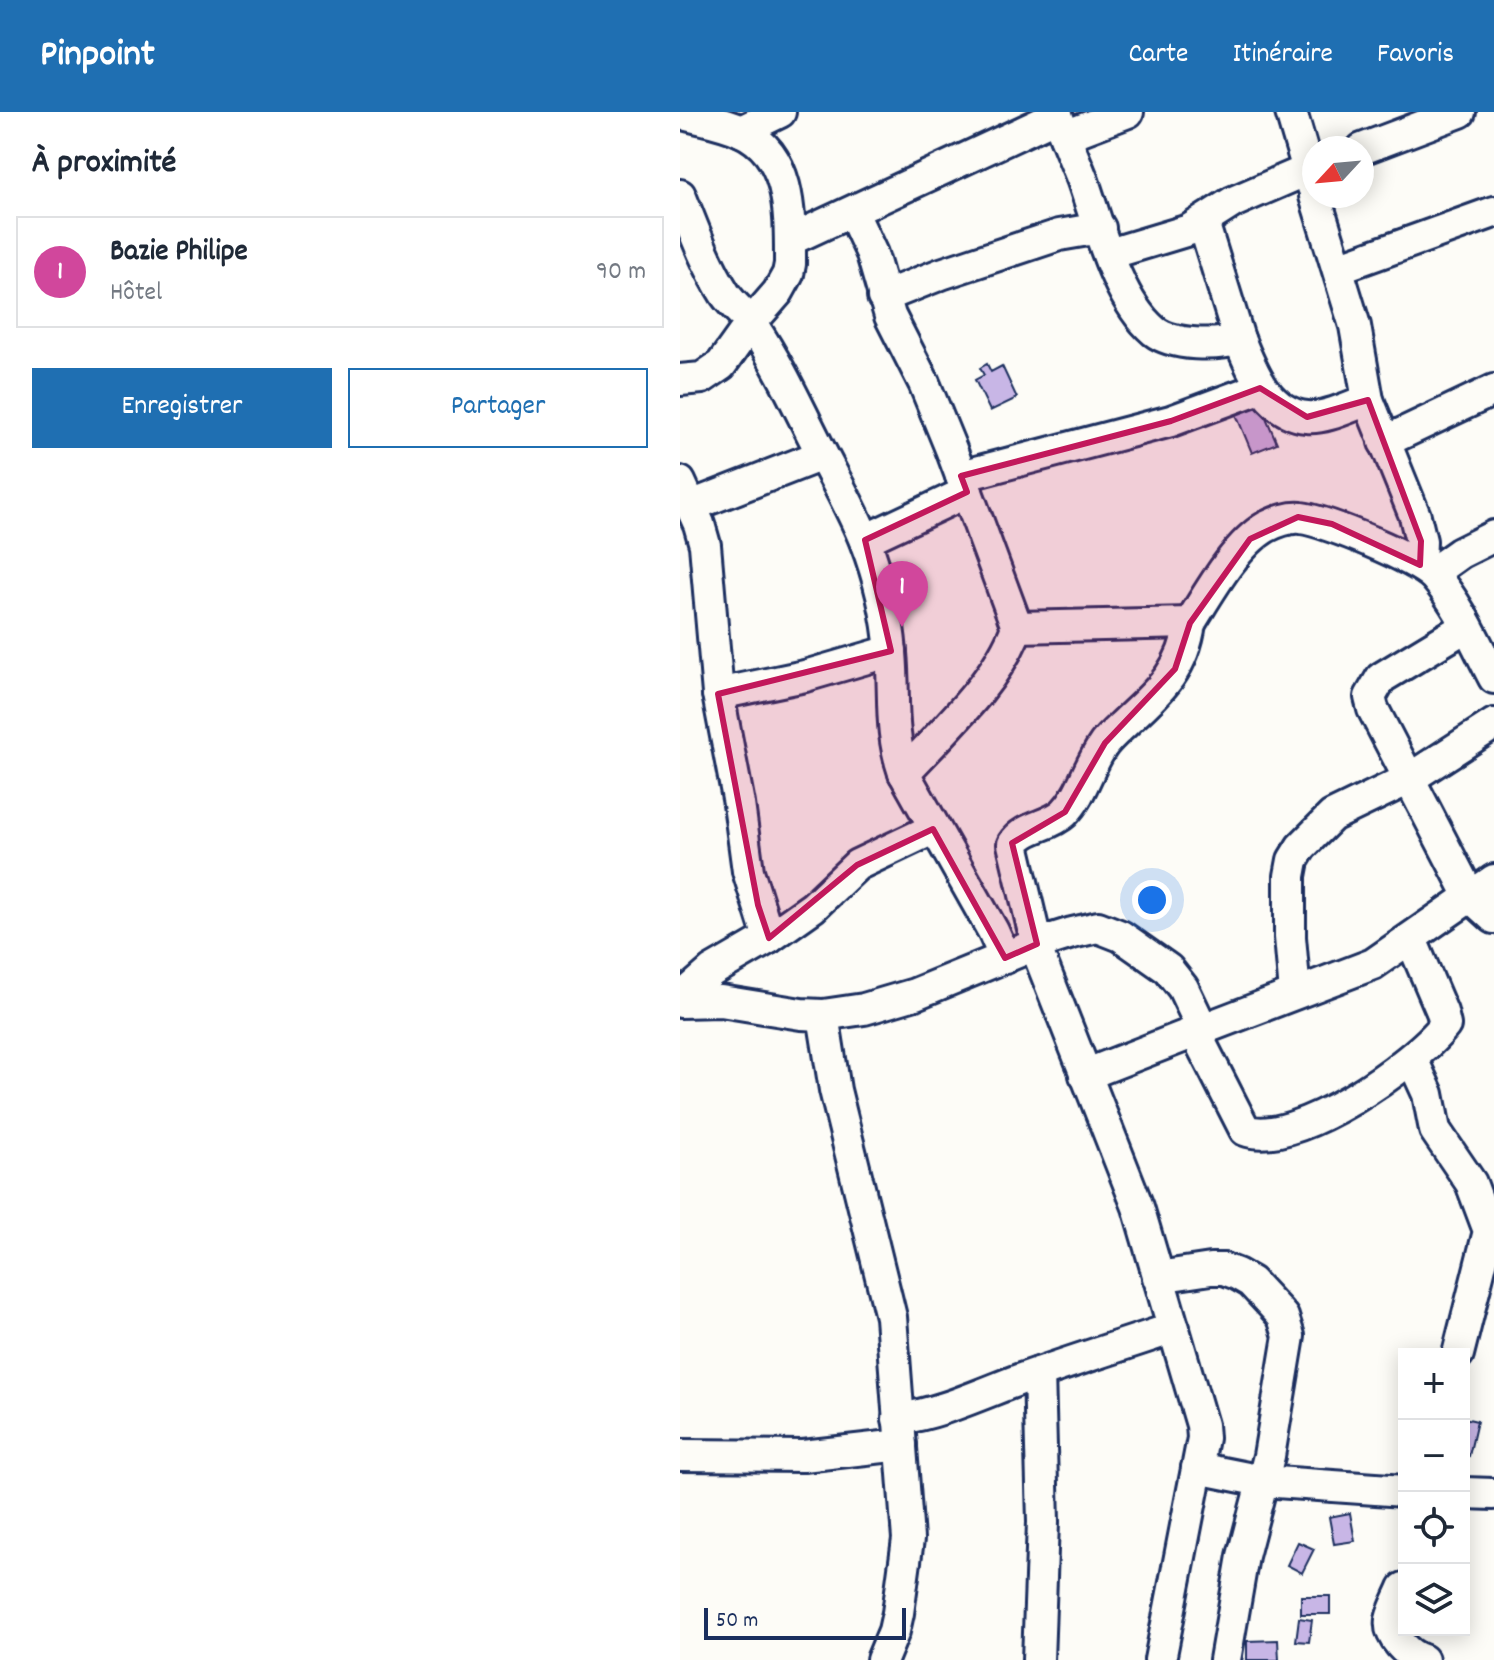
<!DOCTYPE html>
<html lang="fr">
<meta charset="utf-8">
<style>
:root{--surface:#fff;--page:#f2f2f3;--text:#1f2937;--muted:#747a83;--line:#e0e1e3;--accent:#1f6fb2}
body{margin:0;font-family:Dekko,sans-serif;background:var(--page);color:var(--text)}
.controls{position:absolute;right:24px;bottom:24px;display:grid;overflow:hidden;border-radius:0px;box-shadow:0 4px 20px #0003}
.controls button{width:72px;height:72px;display:grid;place-items:center;padding:0;border:0;border-bottom:2px solid var(--line);background:var(--surface);color:var(--text);font:40px sans-serif}
.compass{position:absolute;left:622px;top:24px;width:72px;height:72px;border-radius:50%;background:var(--surface);box-shadow:0 4px 20px #0003;rotate:244deg}
.scale{position:absolute;left:24px;bottom:20px;width:202px;box-sizing:border-box;padding-left:8px;border:4px solid #1b2f5e;border-top:0;font-size:22px;line-height:28px;white-space:nowrap;color:#1b2f5e;-webkit-text-stroke:6px #fdfcf7;paint-order:stroke}
.you{position:absolute;left:472px;top:788px;width:28px;height:28px;margin:-20px;border:6px solid #fff;border-radius:50%;background:#1a73e8;box-shadow:0 0 0 12px #1a73e833}
.badge{display:grid;place-items:center;width:52px;height:52px;border-radius:50%;background:var(--accent);color:#fff;font-size:26px;font-weight:700}
.pin{position:absolute;translate:-50% -66px;filter:drop-shadow(0 2px 4px #0008)}
.pin::after{content:'';position:absolute;top:42px;width:28px;height:24px;background:inherit;clip-path:polygon(0 0,100% 0,50% 100%)}
.list{margin:0;padding:0;list-style:none}
h2{display:flex;justify-content:space-between;align-items:center;height:104px;margin:0;padding:0 32px;font-size:34px}
h2 small{font-size:26px;font-weight:400;color:var(--muted)}
.list li{display:grid;grid-template-columns:52px 1fr auto;gap:24px;align-items:center;box-sizing:border-box;height:112px;margin:0 16px 16px;padding:0 16px;border:2px solid var(--line);border-radius:0px}
.list b{display:block;font-size:30px;white-space:nowrap}
.list p{margin:0;font-size:26px;white-space:nowrap;color:var(--muted)}
.list em{font-size:26px;font-style:normal;color:var(--muted)}
.actions{display:flex;gap:16px;padding:24px 32px}
.actions a{flex:1;padding:18px 0;border:2px solid var(--accent);border-radius:0px;text-align:center;font-size:28px;color:var(--accent)}
.actions .main{background:var(--accent);color:#fff}
.icon{flex:none;width:44px;height:44px;fill:none;stroke:currentColor;stroke-width:2;stroke-linecap:round;stroke-linejoin:round}
.map{position:relative;flex:none;width:814px;height:1548px;overflow:hidden}
header{display:flex;align-items:center;gap:48px;box-sizing:border-box;height:112px;padding:0 40px;background:var(--accent);color:#fff}
header strong{font-size:38px}
nav{display:flex;gap:44px;margin-inline-start:auto;font-size:28px}
main{display:flex}
aside{flex:1;background:var(--surface)}
.map>svg:first-child{display:block}
.building{fill:#c8b6e6;stroke:#1b2f5e;stroke-width:2}
.lines{fill:none;stroke-linecap:round;stroke-linejoin:round}
.minor-casing{stroke:#1b2f5e;stroke-width:36}
.minor{stroke:#fdfcf7;stroke-width:30}
.marked{fill:#c2185b;fill-opacity:0.2;stroke:#c2185b;stroke-width:6;stroke-linejoin:round}
</style>
<header>
<strong>Pinpoint</strong>
<nav><a>Carte</a><a>Itinéraire</a><a>Favoris</a></nav>
</header>
<main>
<aside>
<h2>À proximité<small></small></h2>
<ul class="list">
<li><span class="badge" style="background:#d1479c">1</span><div><b>Bazie Philipe</b><p>Hôtel</p></div><em>90 m</em></li>
</ul>
<div class="actions"><a class="main">Enregistrer</a><a>Partager</a></div>
</aside>
<div class="map">
<svg width="814" height="1548" viewBox="0 0 814 1548">
<rect width="100%" height="100%" fill="#fdfcf7"/>
<filter id="ink" filterUnits="userSpaceOnUse"><feTurbulence type="fractalNoise" baseFrequency=".0125" numOctaves="2"/><feDisplacementMap in="SourceGraphic" scale="16" xChannelSelector="R" yChannelSelector="G"/><feConvolveMatrix kernelMatrix="1 2 1 2 8 2 1 2 1" color-interpolation-filters="sRGB"/></filter>
<g filter="url(#ink)">
<g class="building">
<polygon points="307,252 311,260 322,254 337,286 310,299 295,268 304,263 300,256"/>
<polygon points="579,289 597,331 572,341 555,300"/>
<polygon points="784,1306 797,1309 789,1344 784,1343"/>
<polygon points="670,1401 675,1429 654,1432 649,1405"/>
<polygon points="618,1430 634,1437 622,1461 607,1453"/>
<rect x="621" y="1484" width="29" height="18"/>
<polygon points="619,1506 632,1508 629,1530 616,1529"/>
<polygon points="598,1528 599,1548 567,1548 567,1529"/>
</g>
<g class="lines">
<defs>
<g id="minor">
<path d="M 376,0 C 384,24 394,46 403,69 C 419,115 437,188 474,219 C 493,234 537,234 559,227 C 572,258 587,301 627,305 C 646,307 670,294 688,288"/>
<polyline points="611,0 633,75"/>
<path d="M 0,1 C 19,7 42,10 61,19 C 112,42 110,103 110,152 L 108,162 L 98,180 L 71,211 L 41,253 L 22,266 L 0,268"/>
<polyline points="61,19 100,0"/>
<polyline points="385,24 448,0"/>
<polyline points="682,37 780,0"/>
<path d="M 0,83 C 13,116 26,152 45,182 C 53,194 65,202 73,214 C 100,254 120,299 142,342 C 157,371 173,399 185,429 C 199,465 208,503 211,541 C 215,585 209,618 224,661 L 313,819 L 325,846"/>
<polyline points="635,84 675,214 688,288 735,404 741,429 740,453"/>
<path d="M 173,101 L 192,142 L 210,204 L 244,271 L 271,337 L 337,515 C 318,569 262,620 224,661"/>
<polyline points="523,110 559,227"/>
<polyline points="110,128 377,4"/>
<polyline points="429,142 509,118 553,90 634,55"/>
<polyline points="658,156 814,100"/>
<polyline points="203,185 261,162 379,123 420,116"/>
<polyline points="704,330 814,278"/>
<polyline points="281,364 491,309 580,276"/>
<polyline points="0,370 19,412 25,433 38,582 59,692 68,759 89,826 32,859 0,887"/>
<polyline points="11,394 142,343"/>
<polyline points="185,428 287,380"/>
<polyline points="752,461 780,441 814,424"/>
<polyline points="787,514 701,566 690,585 693,597 790,784 814,806"/>
<path d="M 337,515 L 510,511 C 529,481 555,433 586,415 C 596,410 610,405 621,406 C 646,409 739,447 755,465 C 780,494 796,532 814,566"/>
<polyline points="38,582 125,564 211,539"/>
<polyline points="89,826 133,795 177,753 253,717"/>
<polyline points="615,881 610,825 610,764 613,748 621,735 652,704 729,667 814,612"/>
<polyline points="0,890 41,889 121,902 143,903 184,897 235,882 357,832 392,821 418,815 441,824 488,857 503,876 523,918"/>
<polyline points="143,903 155,978 211,1205 228,1427 218,1501 214,1519 202,1548"/>
<polyline points="515,920 693,852 814,768"/>
<polyline points="732,947 748,982 755,1018 791,1071 809,1119 778,1242"/>
<path d="M 405,963 L 515,920 L 565,1018 C 614,1037 735,952 765,913 L 762,900 L 731,827"/>
<polyline points="478,1165 531,1157 544,1157 557,1162 571,1170 597,1198 603,1205 609,1224 589,1344 563,1444 545,1548"/>
<path d="M 218,1307 C 262,1301 300,1282 341,1267 C 392,1249 443,1233 494,1216"/>
<polyline points="0,1343 123,1344 221,1333"/>
<polyline points="517,1356 582,1369 724,1379"/>
<polyline points="784,1381 814,1382"/>
<path d="M 724,1476 C 720,1486 713,1498 711,1508 C 708,1525 729,1544 743,1548"/>
<polyline points="358,1548 363,1410 359,1261"/>
<path d="M 480,1548 L 523,1326 L 522,1313 L 458,1095 L 360,846 L 333,732 C 344,714 369,715 384,701 C 403,682 408,654 424,632 C 431,623 441,615 450,606 C 482,577 504,555 510,511"/>
</g>
</defs>
<use href="#minor" class="minor-casing"/>
<use href="#minor" class="minor"/>
</g>
</g>
<path class="marked" d="M 580,276 L 627,305 L 688,288 L 741,429 L 740,453 L 652,412 L 618,405 L 570,427 L 510,511 L 495,557 L 425,631 L 385,700 L 332,731 L 357,832 L 325,846 L 253,717 L 177,753 L 89,826 L 78,793 L 38,582 L 211,539 L 185,428 L 287,380 L 281,364 L 491,309 Z"/>
</svg>
<div class="controls">
<button>+</button>
<button>−</button>
<button><svg class="icon" aria-label="locate" viewBox="0 0 24 24"><circle cx="12" cy="12" r="6"/><path d="M12 2v4M12 18v4M2 12h4M18 12h4"/></svg></button>
<button><svg class="icon" aria-label="layers" viewBox="0 0 24 24"><path d="M12 4l9 5-9 5-9-5zM3 14l9 5 9-5"/></svg></button>
</div>
<svg class="compass" viewBox="-18 -18 36 36"><path d="M0-13l5 13h-10z" fill="#e53935"/><path d="M0 13l5-13h-10z" fill="#747a83"/></svg>
<div class="scale">50 m</div>
<div class="you"></div>
<div class="pin badge" style="left:222px;top:515px;background:#d1479c">1</div>
</div>
</main>
